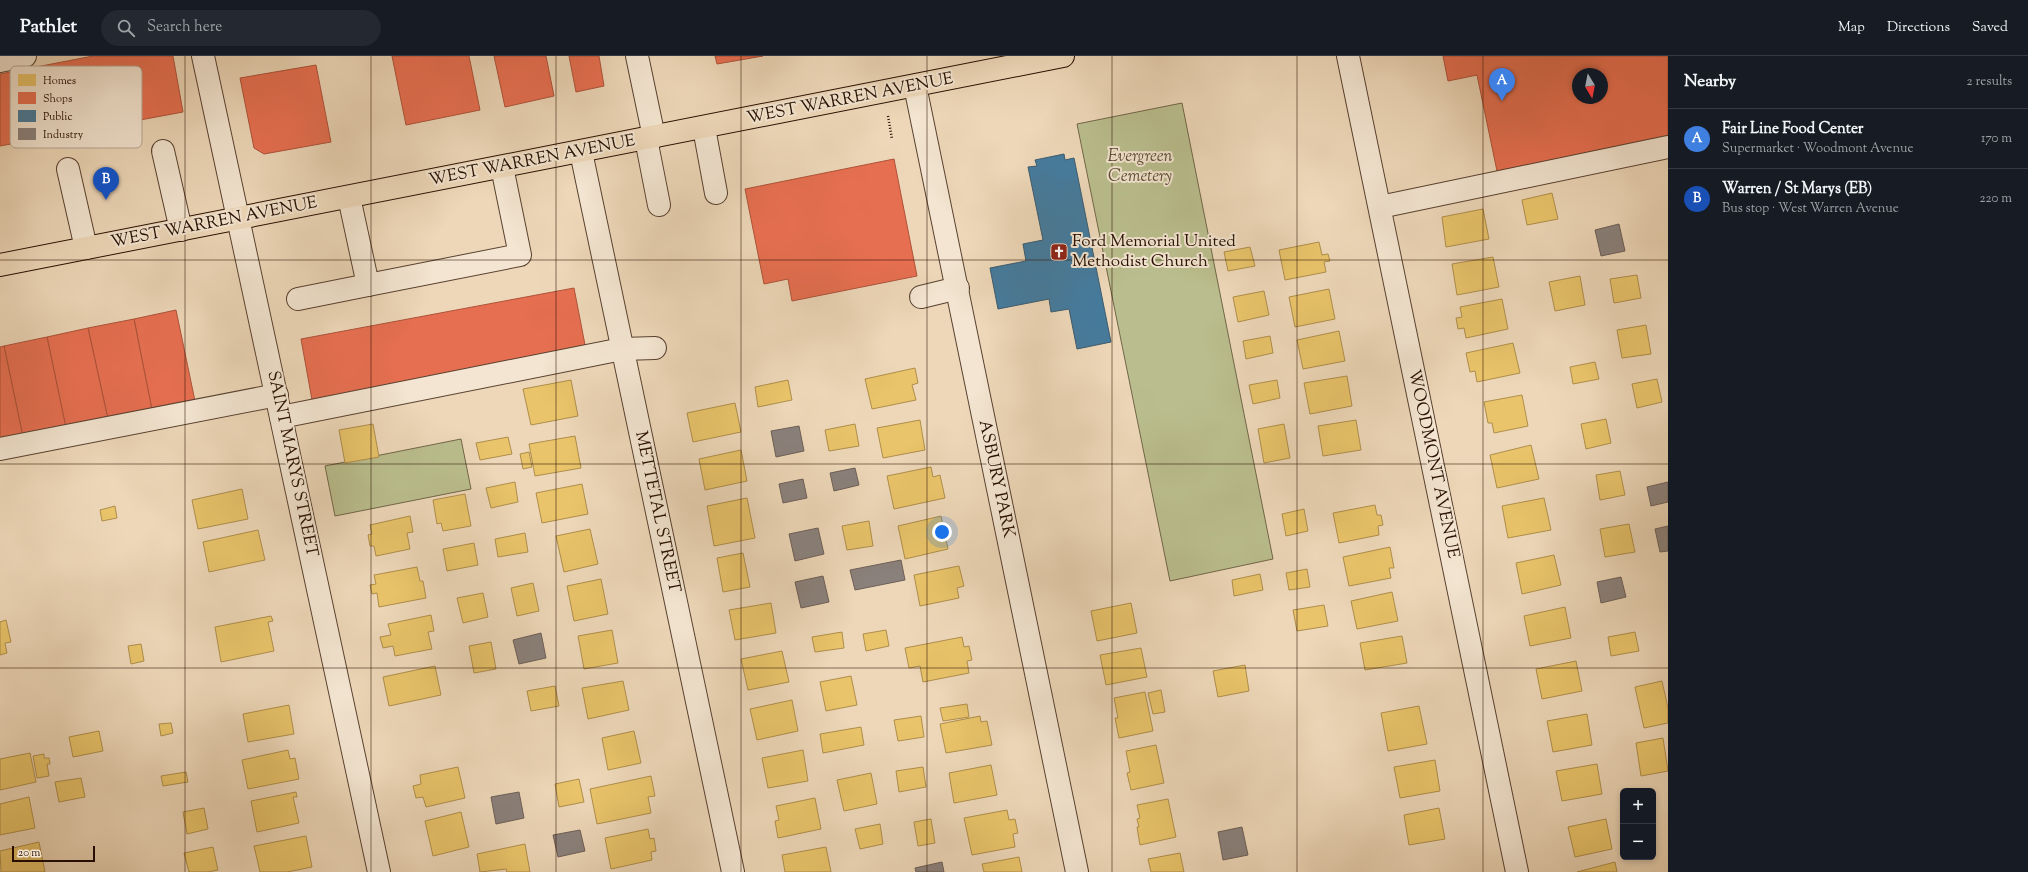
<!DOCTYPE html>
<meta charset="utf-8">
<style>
:root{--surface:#171b24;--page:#242831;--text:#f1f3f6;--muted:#9ea1a6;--line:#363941;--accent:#c59692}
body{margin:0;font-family:"Sorts Mill Goudy",serif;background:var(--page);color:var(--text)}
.controls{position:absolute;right:12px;bottom:12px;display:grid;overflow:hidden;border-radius:6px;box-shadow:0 2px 6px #0003}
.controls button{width:36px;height:36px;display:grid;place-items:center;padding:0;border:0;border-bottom:1px solid var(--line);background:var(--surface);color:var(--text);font:20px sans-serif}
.compass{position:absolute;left:1572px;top:12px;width:36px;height:36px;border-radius:50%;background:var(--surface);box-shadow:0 2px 6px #0003;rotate:170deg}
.scale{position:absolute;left:12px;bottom:10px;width:83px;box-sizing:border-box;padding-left:4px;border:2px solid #280f02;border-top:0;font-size:11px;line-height:14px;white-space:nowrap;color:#280f02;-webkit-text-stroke:3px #f3e5d1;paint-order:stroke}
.you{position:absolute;left:942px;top:476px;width:14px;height:14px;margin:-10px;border:3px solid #fff;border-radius:50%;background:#1a73e8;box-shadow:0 0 0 6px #1a73e833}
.badge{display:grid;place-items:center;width:26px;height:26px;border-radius:50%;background:var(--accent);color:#fff;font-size:13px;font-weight:700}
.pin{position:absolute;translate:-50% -33px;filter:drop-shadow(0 1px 2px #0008)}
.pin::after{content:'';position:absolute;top:21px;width:14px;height:12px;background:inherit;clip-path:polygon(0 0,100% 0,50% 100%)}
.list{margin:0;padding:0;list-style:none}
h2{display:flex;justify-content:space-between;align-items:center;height:52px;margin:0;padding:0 16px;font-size:17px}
h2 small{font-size:13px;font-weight:400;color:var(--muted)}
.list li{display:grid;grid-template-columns:26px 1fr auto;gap:12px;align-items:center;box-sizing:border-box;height:60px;padding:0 16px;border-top:1px solid var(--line)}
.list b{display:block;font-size:15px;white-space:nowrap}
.list p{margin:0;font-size:13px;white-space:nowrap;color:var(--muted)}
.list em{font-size:13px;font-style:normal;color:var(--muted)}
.icon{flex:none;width:22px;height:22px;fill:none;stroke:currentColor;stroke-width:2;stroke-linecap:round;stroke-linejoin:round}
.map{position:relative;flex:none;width:1668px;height:816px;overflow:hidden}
header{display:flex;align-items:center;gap:24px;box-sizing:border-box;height:56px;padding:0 20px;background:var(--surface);border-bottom:1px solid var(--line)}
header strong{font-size:19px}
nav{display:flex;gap:22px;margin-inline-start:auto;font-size:14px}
.search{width:280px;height:36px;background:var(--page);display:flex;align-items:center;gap:10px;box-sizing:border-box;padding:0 14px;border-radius:22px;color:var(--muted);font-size:15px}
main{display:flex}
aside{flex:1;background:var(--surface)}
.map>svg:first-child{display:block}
.green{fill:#babe8e;stroke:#716648}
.homes{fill:#e9c46a;stroke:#af8e4b}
.shops{fill:#e76f51;stroke:#ae5239;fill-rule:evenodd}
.public{fill:#457b9d;stroke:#3c5b6e}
.industry{fill:#8a817c;stroke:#6d5f57}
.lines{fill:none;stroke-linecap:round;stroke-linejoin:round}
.minor-casing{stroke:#594130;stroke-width:24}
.major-casing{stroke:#280f02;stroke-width:24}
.path{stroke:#280f02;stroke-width:2.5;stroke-dasharray:1 2;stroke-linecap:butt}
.minor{stroke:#f3e5d1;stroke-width:22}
.major{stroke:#edd7b8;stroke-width:22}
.grid{fill:none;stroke:#280f02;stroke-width:1;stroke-opacity:0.55}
.labels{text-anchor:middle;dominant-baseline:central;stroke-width:4;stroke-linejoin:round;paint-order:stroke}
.street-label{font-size:17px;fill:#280f02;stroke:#f3e5d1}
.park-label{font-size:17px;font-style:italic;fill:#5b4c33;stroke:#f3e5d1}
.poi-label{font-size:17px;fill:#280f02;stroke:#f3e5d1;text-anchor:start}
.key{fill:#f3e5d1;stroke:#b6a593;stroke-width:1}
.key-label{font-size:11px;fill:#280f02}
</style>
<header>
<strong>Pathlet</strong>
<div class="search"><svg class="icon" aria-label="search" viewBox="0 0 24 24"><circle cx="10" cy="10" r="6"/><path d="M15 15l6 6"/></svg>Search here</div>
<nav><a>Map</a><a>Directions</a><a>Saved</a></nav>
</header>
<main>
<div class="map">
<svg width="1668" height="816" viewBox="0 0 1668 816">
<rect width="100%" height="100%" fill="#edd7b8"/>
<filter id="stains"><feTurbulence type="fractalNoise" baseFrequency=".005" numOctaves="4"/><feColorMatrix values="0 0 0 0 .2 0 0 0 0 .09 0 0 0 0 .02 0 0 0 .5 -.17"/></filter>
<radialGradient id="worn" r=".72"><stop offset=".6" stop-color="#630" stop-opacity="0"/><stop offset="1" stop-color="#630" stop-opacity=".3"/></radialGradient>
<g class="green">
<polygon points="1182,47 1273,503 1170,525 1077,68"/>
<polygon points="461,383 471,433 335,460 325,410"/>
</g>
<g class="homes">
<polygon points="1552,137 1558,163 1527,169 1522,144"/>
<polygon points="1483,153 1489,183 1446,191 1442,161"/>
<polygon points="1319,186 1322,199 1328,198 1330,205 1324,206 1326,216 1285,224 1279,194"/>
<polygon points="1250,191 1255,210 1228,215 1224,196"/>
<polygon points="1493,201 1499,231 1457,239 1452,208"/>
<polygon points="1637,219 1641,242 1614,247 1610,223"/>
<polygon points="1580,220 1585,249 1555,255 1549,226"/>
<polygon points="1329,233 1335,263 1295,271 1289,241"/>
<polygon points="1264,235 1269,259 1238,266 1233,241"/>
<polygon points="1502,243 1508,273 1466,282 1464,272 1458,273 1456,262 1462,261 1460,251"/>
<polygon points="1646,269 1651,298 1622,302 1617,274"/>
<polygon points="1339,275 1345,305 1303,313 1297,284"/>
<polygon points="1270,280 1273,297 1246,303 1243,285"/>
<polygon points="1513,287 1520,317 1477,326 1475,315 1470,316 1466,297"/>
<polygon points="1595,306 1599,323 1573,328 1570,311"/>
<polygon points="915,312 918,327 912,329 916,344 872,353 865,323"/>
<polygon points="1347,320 1352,350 1310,358 1304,327"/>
<polygon points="1657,323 1662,346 1637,352 1632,328"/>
<polygon points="571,324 578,360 531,369 523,333"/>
<polygon points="788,324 792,344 758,351 755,331"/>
<polygon points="1277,324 1280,342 1253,348 1249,329"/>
<polygon points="1522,339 1528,370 1494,377 1492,367 1488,367 1484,346"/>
<polygon points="735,347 741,376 693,386 687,357"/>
<polygon points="1606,363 1611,387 1586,393 1581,368"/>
<polygon points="920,364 925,394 883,402 877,372"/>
<polygon points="1356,364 1361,394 1323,400 1318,370"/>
<polygon points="373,368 379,401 345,407 339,374"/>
<polygon points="855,368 859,390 829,395 825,374"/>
<polygon points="1284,368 1290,402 1264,407 1258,373"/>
<polygon points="575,380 581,412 535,420 529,388"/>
<polygon points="508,381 512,398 480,404 476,387"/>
<polygon points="1531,389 1539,423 1497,432 1490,399"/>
<polygon points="741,394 747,425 705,434 699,403"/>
<polygon points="529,396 532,411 523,413 520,398"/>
<polygon points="931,411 933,421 940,419 945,442 894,453 887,420"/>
<polygon points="1620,415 1625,439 1600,444 1596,419"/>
<polygon points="515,426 518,446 491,452 486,432"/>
<polygon points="582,428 588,458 542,467 536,437"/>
<polygon points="242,433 248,463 198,473 192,444"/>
<polygon points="465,438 471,470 443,475 441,467 437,468 433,444"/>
<polygon points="747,442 755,482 714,490 707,450"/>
<polygon points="1544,442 1551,474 1508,482 1502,450"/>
<polygon points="1375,449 1377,459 1381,459 1383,469 1378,470 1379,479 1339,487 1333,457"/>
<polygon points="115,450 117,462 102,465 100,454"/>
<polygon points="1304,453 1308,475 1286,480 1282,458"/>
<polygon points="410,460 413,476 407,477 410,493 376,500 374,490 370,490 368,479 372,478 370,469"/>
<polygon points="941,460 948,493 905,503 898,470"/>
<polygon points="869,465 873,490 847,494 842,470"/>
<polygon points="1629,468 1635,496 1605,501 1600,473"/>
<polygon points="590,473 598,508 564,516 556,480"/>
<polygon points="258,474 265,504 209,516 203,486"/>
<polygon points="525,477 528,496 498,501 495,483"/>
<polygon points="474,487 478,509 447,515 443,493"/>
<polygon points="1390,491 1394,512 1389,512 1391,522 1349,530 1343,501"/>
<polygon points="743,497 750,531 723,536 717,502"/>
<polygon points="1554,499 1561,529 1522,538 1516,507"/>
<polygon points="959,510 964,530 957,532 959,542 920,550 914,519"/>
<polygon points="417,511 420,525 423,525 426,542 379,551 377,537 372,538 370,529 376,528 374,519"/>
<polygon points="1307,513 1310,531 1289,534 1286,517"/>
<polygon points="1260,518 1263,534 1234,540 1232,524"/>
<polygon points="601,523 608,558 574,565 567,530"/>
<polygon points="533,527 539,555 517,560 511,532"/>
<polygon points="1392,536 1398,565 1357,573 1351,545"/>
<polygon points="483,537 488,561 463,567 457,542"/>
<polygon points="771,547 776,577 735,584 729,554"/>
<polygon points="1131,547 1137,577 1097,585 1091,555"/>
<polygon points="1324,549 1328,570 1297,575 1293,554"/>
<polygon points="1565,551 1571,582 1530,590 1524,560"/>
<polygon points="431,559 434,575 428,576 432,593 395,600 393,590 383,592 380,581 391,579 388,568"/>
<polygon points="271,560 273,565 268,566 274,595 221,606 215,571"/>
<polygon points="6,564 11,586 5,587 7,597 0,599 0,566"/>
<polygon points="612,574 618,607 584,613 578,580"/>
<polygon points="886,574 889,590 866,595 863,578"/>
<polygon points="842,576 844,592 815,596 812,581"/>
<polygon points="1635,576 1639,595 1611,600 1608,581"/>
<polygon points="1402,580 1407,607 1365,614 1360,587"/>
<polygon points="962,581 964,591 969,590 972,604 967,605 969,617 923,626 920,610 909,612 905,592"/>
<polygon points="491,586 496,613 474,617 469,590"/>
<polygon points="141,588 144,605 131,608 128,590"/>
<polygon points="1141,592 1147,621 1106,629 1100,599"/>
<polygon points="782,595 789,626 748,634 741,603"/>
<polygon points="1576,605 1582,635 1542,643 1536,613"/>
<polygon points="1245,609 1249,635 1218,641 1213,615"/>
<polygon points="435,610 441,639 389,650 383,621"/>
<polygon points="851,620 857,649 826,655 820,626"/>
<polygon points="623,625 629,654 588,663 582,632"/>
<polygon points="1662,625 1668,652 1668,667 1644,672 1635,631"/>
<polygon points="555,630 559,650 531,655 527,635"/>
<polygon points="1161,634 1165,656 1153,658 1148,637"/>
<polygon points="1145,636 1153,675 1119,682 1115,662 1118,662 1114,642"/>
<polygon points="792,644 798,675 757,684 750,653"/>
<polygon points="967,648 969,661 943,665 940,652"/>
<polygon points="289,649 294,678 248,686 243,658"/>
<polygon points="1419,650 1427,688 1388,695 1381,657"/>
<polygon points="1587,658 1592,689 1553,696 1547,665"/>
<polygon points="921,660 924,681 898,685 894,664"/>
<polygon points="980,660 981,666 987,665 992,689 946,697 940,668"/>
<polygon points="171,667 173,677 161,680 159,668"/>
<polygon points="861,671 864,689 823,697 820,678"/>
<polygon points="99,675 103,695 73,701 69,681"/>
<polygon points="634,675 641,707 608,714 602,682"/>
<polygon points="1663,682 1668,715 1641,720 1636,687"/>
<polygon points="1156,689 1164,727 1131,734 1127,717 1130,716 1126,695"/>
<polygon points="288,694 290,703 295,702 299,723 248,733 242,704"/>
<polygon points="803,694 808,725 768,732 762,702"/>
<polygon points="30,697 36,726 0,734 0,703"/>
<polygon points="44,698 44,702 49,702 50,708 47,708 49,720 37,722 33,700"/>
<polygon points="1435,704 1440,735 1400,742 1394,711"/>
<polygon points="1597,708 1602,738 1562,745 1556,715"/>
<polygon points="991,709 997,739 954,747 949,717"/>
<polygon points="458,711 465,742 426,751 423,741 416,742 413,730 421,728 420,719"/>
<polygon points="923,711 926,731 899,736 896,715"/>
<polygon points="186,716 188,726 163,730 161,720"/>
<polygon points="871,717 877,748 844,755 837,724"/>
<polygon points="651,720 655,740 648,741 651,757 597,768 590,733"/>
<polygon points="81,722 85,741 59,746 55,726"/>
<polygon points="579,723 584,746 559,751 555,728"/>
<polygon points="296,736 297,741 293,741 299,767 257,776 251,745"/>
<polygon points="29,741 35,772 0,779 0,748"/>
<polygon points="815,742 821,773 778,782 775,765 779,764 776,750"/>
<polygon points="1168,743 1176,781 1140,789 1137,771 1139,771 1137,763 1140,762 1137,749"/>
<polygon points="204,752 208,773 187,778 183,756"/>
<polygon points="1439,752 1445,783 1409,789 1404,759"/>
<polygon points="1007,754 1009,764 1015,763 1018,777 1013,778 1015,791 972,799 964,762"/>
<polygon points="461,756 469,791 433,800 425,765"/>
<polygon points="931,763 935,787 918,790 914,766"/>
<polygon points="1606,763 1612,793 1575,801 1568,771"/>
<polygon points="880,768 883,788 860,793 855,773"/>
<polygon points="648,773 650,783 654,782 656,795 651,796 652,804 611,813 605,782"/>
<polygon points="306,780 312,811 287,816 260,816 254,790"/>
<polygon points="39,786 45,816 1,816 0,795"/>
<polygon points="525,788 530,816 507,816 506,813 480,816 477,798"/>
<polygon points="213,791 218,814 208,816 189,816 184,797"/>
<polygon points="826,791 831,816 785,816 782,799"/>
<polygon points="1180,797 1184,816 1151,816 1148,803"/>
<polygon points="1019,801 1022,816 984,816 982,808"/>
<polygon points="1615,806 1617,816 1577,816"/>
</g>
<g class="shops">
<polygon points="93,0 173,0 183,56 0,90 0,18"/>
<polygon points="392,0 469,0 480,54 406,69"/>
<polygon points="494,0 546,0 554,40 505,51"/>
<polygon points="569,0 599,0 604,30 576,36"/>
<polygon points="715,0 763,0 717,8"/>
<path d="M 1443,0 L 1668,0 L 1668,82 L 1497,115 L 1477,19 L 1448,25 ZM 1578,18 L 1602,18 L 1602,42 L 1578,42 Z"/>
<polygon points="316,9 331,86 264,98 254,92 240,22"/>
<polygon points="894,103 917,220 792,245 788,223 764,228 745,133"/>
<polygon points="574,232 586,294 312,344 301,283"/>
<polygon points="176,254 195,345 152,354 134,263"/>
<polygon points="134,263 152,354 108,363 88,272"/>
<polygon points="88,272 108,363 66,372 47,281"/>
<polygon points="47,281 66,372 23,381 4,290"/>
<polygon points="4,290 23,381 0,386 0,291"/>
</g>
<polygon class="public" points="1064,98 1065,104 1074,102 1111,286 1077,293 1069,253 1051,256 1049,243 998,253 990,212 1026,205 1023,188 1043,184 1028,111 1037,110 1035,104"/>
<g class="industry">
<polygon points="1619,168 1625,195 1601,200 1595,174"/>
<polygon points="799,370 804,395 776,401 771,375"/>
<polygon points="855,412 859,429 834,435 830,417"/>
<polygon points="803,423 807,442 783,447 779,428"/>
<polygon points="1668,426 1668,446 1651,450 1647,431"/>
<polygon points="1668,470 1668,495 1660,496 1655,473"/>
<polygon points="818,472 824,498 795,505 789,478"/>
<polygon points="901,504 905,524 855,534 850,514"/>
<polygon points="823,520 829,546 801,552 795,526"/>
<polygon points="1621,521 1626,541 1601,547 1597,526"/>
<polygon points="541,577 546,602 519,608 513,584"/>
<polygon points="519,736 524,762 496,768 491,741"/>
<polygon points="1242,771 1248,799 1223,804 1218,776"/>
<polygon points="580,774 585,795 558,801 553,779"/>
<polygon points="942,806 944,816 916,816 915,812"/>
</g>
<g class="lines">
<defs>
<g id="minor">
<polyline points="203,0 379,816"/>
<polyline points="637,0 654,81"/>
<polyline points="1348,0 1517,816"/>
<polyline points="0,5 25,0"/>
<polyline points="915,30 1077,816"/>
<polyline points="704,72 716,137"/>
<polyline points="646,83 659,149"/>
<polyline points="163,95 181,174"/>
<polyline points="581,96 733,816"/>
<polyline points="68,113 86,192"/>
<polyline points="349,141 368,229 520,199 502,111"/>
<polyline points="1380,151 1668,91"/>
<polyline points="921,241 958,232"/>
<polyline points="298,243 368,229"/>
<polyline points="281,361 622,293 655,292"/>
<polyline points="0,393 277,339"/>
</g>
<polyline id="major" points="0,209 1063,0"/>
</defs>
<use href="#minor" class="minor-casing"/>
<use href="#major" class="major-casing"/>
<polyline class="path" points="888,60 892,83"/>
<use href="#minor" class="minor"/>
<use href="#major" class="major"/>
</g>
<path class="grid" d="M 185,0 L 185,816M 371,0 L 371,816M 556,0 L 556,816M 741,0 L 741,816M 927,0 L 927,816M 1112,0 L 1112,816M 1297,0 L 1297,816M 1483,0 L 1483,816M 0,204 L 1668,204M 0,408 L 1668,408M 0,612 L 1668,612"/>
<defs>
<symbol id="church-square" viewBox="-11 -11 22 22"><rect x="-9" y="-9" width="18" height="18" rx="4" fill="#8f2418" stroke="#f3e5d1"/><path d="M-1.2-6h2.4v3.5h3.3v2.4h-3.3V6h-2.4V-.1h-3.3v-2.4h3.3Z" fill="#fff"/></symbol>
</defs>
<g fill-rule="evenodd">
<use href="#church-square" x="1049" y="186" width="20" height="20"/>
</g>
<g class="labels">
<g class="street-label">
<text transform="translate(850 43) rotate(-11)">WEST WARREN AVENUE</text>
<text transform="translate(532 105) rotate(-11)">WEST WARREN AVENUE</text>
<text transform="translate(214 167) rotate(-11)">WEST WARREN AVENUE</text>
<text transform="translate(292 408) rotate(78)">SAINT MARYS STREET</text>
<text transform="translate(1433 408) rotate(78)">WOODMONT AVENUE</text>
<text transform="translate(996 423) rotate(78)">ASBURY PARK</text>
<text transform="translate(657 456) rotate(78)">METTETAL STREET</text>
</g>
<g class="park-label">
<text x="1140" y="101">Evergreen<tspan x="1140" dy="20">Cemetery</tspan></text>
</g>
<g class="poi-label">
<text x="1072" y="186">Ford Memorial United<tspan x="1072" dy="20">Methodist Church</tspan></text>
</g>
</g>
<rect x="10" y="10" width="132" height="82" rx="6" class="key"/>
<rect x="18" y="18" width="18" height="12" fill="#e9c46a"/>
<rect x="18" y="36" width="18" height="12" fill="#e76f51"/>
<rect x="18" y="54" width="18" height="12" fill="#457b9d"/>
<rect x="18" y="72" width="18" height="12" fill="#8a817c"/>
<g class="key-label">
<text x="43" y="28">Homes</text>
<text x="43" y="46">Shops</text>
<text x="43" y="64">Public</text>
<text x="43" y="82">Industry</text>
</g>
<rect width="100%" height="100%" filter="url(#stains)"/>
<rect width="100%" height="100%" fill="url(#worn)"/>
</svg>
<div class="controls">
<button>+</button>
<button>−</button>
</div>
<svg class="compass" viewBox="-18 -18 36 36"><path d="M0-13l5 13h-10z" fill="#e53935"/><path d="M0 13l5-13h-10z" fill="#9ea1a6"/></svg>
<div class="scale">20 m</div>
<div class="you"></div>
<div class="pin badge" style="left:1502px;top:45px;background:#3f7fe0">A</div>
<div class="pin badge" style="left:106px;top:144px;background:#1a4fb4">B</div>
</div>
<aside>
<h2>Nearby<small>2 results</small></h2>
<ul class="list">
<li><span class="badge" style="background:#3f7fe0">A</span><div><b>Fair Line Food Center</b><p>Supermarket · Woodmont Avenue</p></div><em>170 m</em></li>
<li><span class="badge" style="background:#1a4fb4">B</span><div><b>Warren / St Marys (EB)</b><p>Bus stop · West Warren Avenue</p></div><em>220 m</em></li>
</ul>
</aside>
</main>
